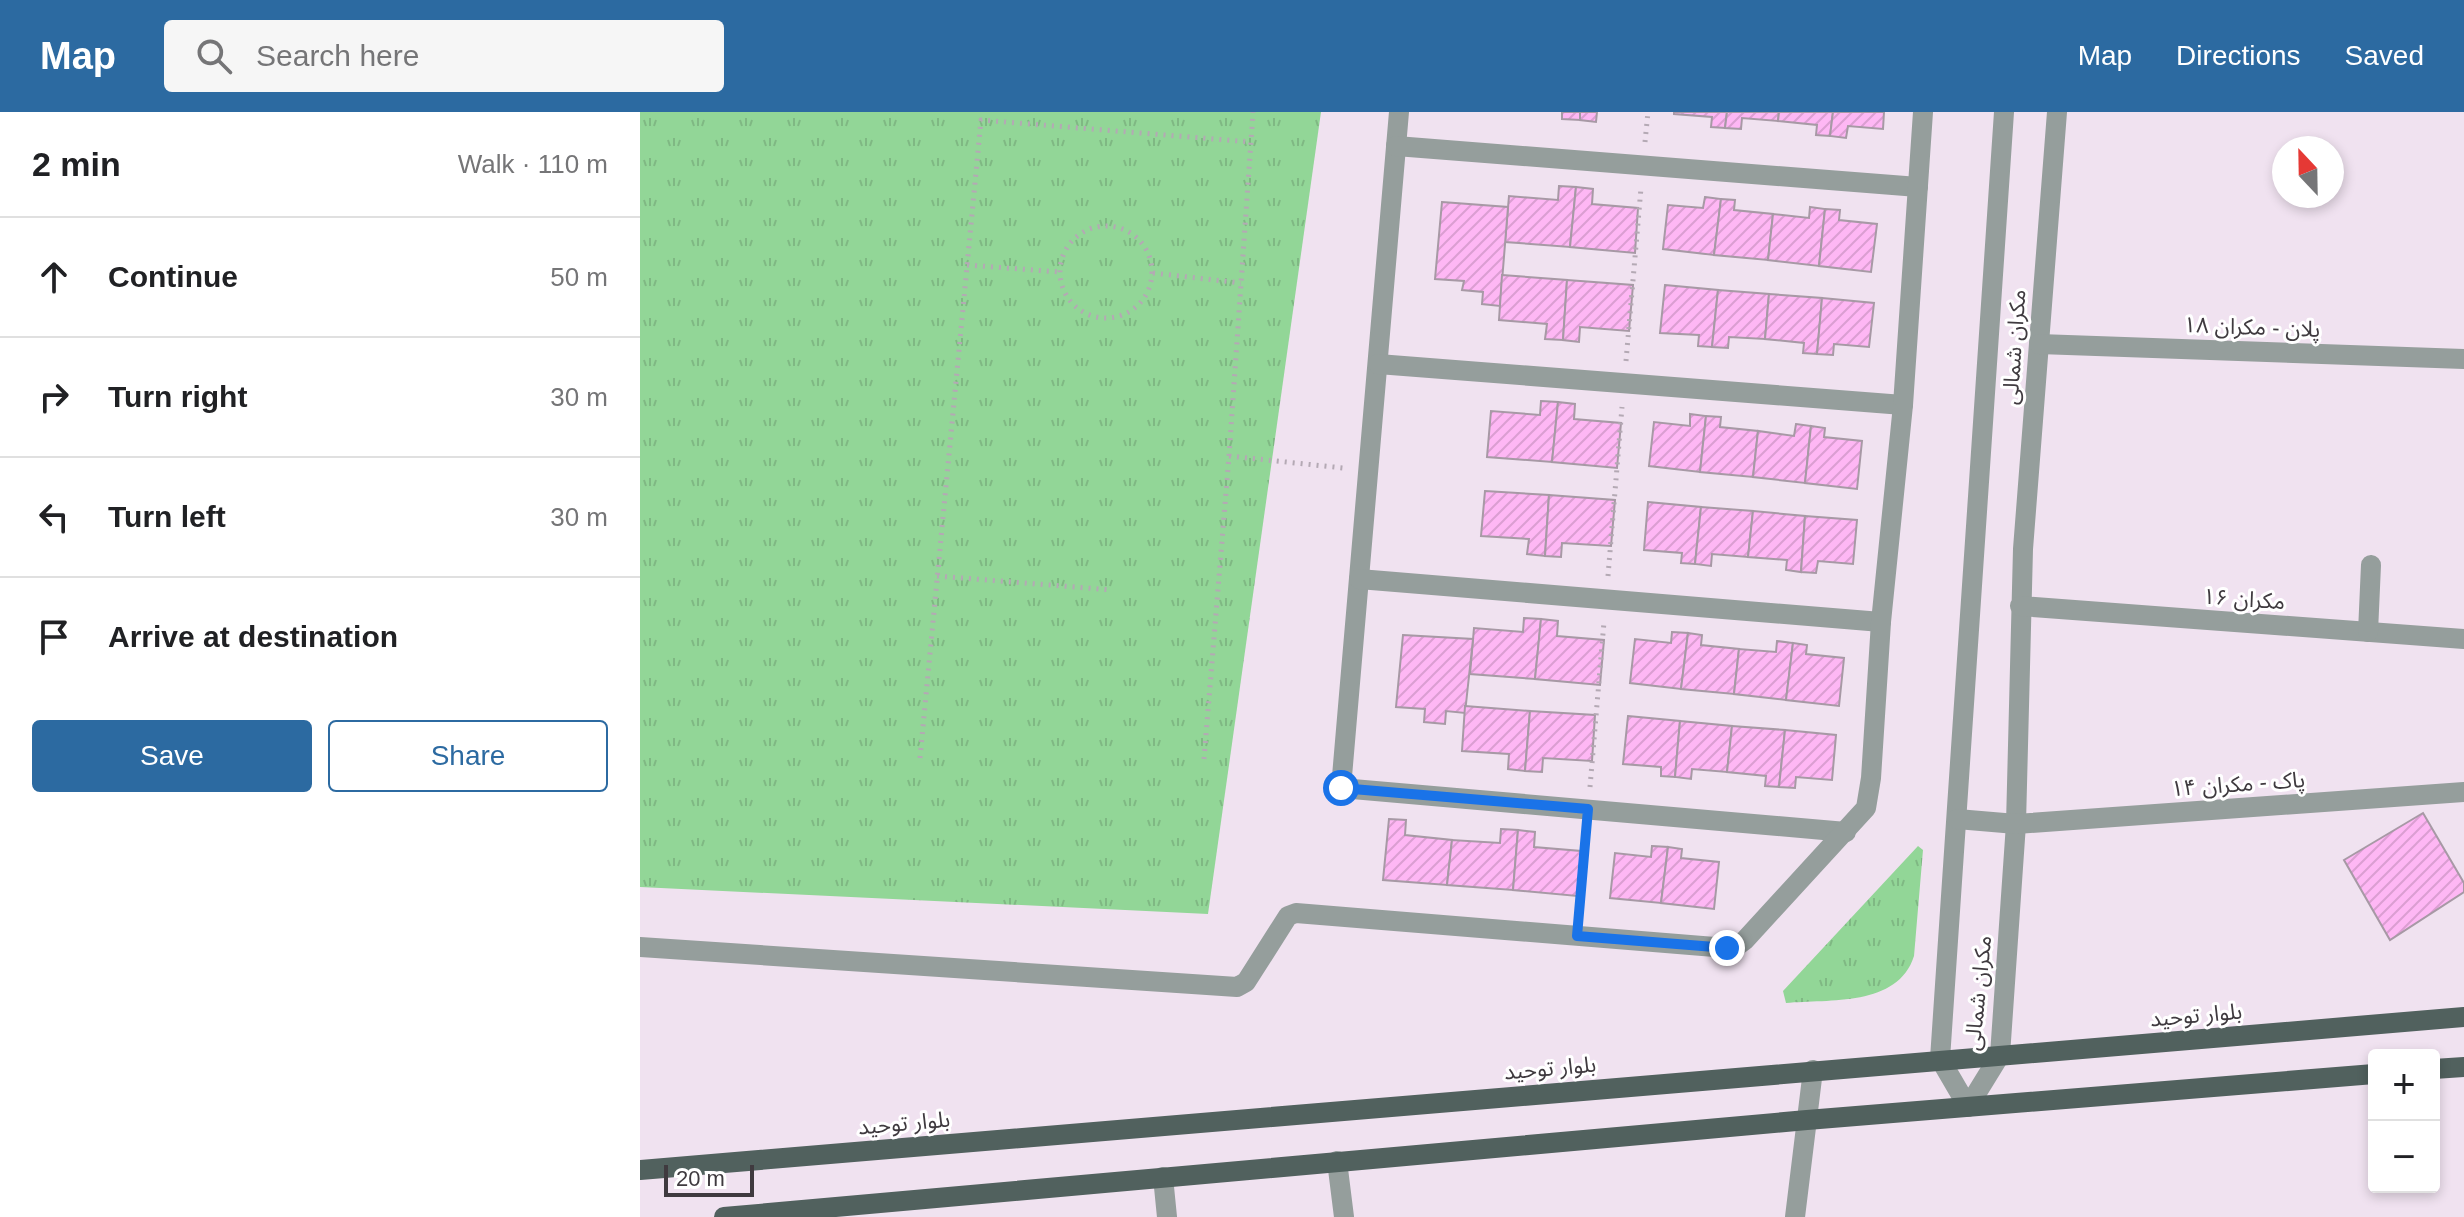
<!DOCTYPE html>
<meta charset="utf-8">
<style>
:root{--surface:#fff;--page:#f6f6f6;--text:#202124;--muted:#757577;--line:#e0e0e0;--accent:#2c6aa1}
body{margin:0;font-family:Helvetica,"Noto Sans Arabic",sans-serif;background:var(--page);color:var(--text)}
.controls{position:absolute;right:24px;bottom:24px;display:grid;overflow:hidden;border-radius:8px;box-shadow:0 4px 12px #0003}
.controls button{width:72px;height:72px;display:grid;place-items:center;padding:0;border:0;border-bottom:2px solid var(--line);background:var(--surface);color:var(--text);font:40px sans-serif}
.compass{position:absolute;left:1632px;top:24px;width:72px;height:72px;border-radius:50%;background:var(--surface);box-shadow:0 4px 12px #0003;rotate:338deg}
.scale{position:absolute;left:24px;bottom:20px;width:90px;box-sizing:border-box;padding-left:8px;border:4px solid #3f3a3f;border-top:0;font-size:22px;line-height:28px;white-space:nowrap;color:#3f3a3f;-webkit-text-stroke:6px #fff;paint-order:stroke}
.stop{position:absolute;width:24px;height:24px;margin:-18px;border:6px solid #1a73e8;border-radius:50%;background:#fff}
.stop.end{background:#1a73e8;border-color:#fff;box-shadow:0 2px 8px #0008}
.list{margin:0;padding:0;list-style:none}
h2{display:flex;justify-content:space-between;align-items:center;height:104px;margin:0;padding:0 32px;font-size:34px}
h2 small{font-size:26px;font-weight:400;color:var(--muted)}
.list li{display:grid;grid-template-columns:52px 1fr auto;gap:24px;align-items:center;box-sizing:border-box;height:120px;padding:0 32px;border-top:2px solid var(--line)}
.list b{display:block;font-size:30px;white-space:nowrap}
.list em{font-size:26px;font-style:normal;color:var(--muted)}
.actions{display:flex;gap:16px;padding:24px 32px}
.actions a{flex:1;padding:18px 0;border:2px solid var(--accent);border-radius:8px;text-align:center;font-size:28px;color:var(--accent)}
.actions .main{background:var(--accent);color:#fff}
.icon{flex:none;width:44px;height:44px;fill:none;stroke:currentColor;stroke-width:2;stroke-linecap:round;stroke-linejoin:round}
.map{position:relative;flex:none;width:1824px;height:1105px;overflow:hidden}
header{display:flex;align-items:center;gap:48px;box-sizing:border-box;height:112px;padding:0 40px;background:var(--accent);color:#fff}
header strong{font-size:38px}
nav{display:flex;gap:44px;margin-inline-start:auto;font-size:28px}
.search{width:560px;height:72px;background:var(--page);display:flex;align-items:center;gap:20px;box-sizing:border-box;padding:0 28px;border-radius:8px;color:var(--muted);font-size:30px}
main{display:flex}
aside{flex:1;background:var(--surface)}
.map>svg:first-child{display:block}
.grass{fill:url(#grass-tufts)}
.building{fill:url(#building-hatch);stroke:#a799a5;stroke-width:2}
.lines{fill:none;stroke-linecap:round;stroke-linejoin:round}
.path{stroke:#b4a9b4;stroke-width:5;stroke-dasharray:2 6;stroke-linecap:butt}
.minor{stroke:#959e9c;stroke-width:20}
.major{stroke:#51615e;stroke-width:20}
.route{stroke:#1a73e8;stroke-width:10}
.labels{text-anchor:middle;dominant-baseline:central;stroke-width:6;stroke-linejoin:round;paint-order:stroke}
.street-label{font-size:22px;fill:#3f3a3f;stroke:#fff}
</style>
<header>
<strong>Map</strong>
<div class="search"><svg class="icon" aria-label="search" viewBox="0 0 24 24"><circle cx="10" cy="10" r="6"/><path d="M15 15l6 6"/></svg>Search here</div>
<nav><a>Map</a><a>Directions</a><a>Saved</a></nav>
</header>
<main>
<aside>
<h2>2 min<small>Walk · 110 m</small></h2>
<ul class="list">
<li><svg class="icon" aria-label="ahead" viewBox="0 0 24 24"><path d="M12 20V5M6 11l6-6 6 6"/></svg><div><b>Continue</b></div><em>50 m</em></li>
<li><svg class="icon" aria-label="right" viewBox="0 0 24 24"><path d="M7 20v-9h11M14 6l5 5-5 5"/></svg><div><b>Turn right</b></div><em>30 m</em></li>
<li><svg class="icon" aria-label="left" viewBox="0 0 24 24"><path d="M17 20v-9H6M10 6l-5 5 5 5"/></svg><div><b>Turn left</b></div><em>30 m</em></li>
<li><svg class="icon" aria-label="arrive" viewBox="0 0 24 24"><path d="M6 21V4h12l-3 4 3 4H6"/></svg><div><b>Arrive at destination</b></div></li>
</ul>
<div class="actions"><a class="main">Save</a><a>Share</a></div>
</aside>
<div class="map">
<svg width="1824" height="1105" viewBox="0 0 1824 1105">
<defs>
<pattern id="grass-tufts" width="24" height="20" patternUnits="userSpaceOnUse" patternTransform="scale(2)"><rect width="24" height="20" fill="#92d697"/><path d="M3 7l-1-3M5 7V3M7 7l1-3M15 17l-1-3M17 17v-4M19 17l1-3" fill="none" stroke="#7fb883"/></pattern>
<pattern id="building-hatch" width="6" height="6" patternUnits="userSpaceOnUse" patternTransform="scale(2)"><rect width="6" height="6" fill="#feb7f4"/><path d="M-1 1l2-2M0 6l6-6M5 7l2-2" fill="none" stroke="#db9ed2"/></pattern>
</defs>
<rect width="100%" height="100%" fill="#f0e2f0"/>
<g class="grass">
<polygon points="0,0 681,0 568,802 0,775"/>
<path d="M 1278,734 L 1283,738 L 1274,844 C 1258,895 1189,887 1146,891 L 1143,879 Z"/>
</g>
<g class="building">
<polygon points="922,0 940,0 940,8 922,7"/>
<polygon points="940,0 957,0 956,10 940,8"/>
<polygon points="1034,0 1087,0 1085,16 1071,15 1072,5 1034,2"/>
<polygon points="1087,0 1139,0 1138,9 1102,6 1101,17 1085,16"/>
<polygon points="1139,0 1193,0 1190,24 1176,23 1177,13 1138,9"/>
<polygon points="1193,0 1244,0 1243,17 1208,14 1206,26 1190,24"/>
<polygon points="919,74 936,75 930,135 865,130 869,84 918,88"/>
<polygon points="936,75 953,77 952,92 998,96 995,141 930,135"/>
<polygon points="1065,85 1081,87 1074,143 1023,137 1028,93 1063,96"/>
<polygon points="1081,87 1095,88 1094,98 1133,102 1128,148 1074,143"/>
<polygon points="802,90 868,95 860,194 842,192 843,180 822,178 824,169 795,167"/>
<polygon points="1170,95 1185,97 1179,154 1128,148 1133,102 1169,106"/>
<polygon points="1185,97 1200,98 1199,108 1237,112 1231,160 1179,154"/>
<polygon points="862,163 927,168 923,228 905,227 907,212 859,208"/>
<polygon points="927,168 993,173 989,219 940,215 939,230 923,228"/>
<polygon points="1025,173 1078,178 1072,235 1058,234 1059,223 1020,221"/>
<polygon points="1078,178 1129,182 1125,227 1089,225 1088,236 1072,235"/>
<polygon points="1129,182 1182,186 1177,242 1163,241 1164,231 1125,227"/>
<polygon points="1182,186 1234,191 1229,235 1194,232 1193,243 1177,242"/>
<polygon points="901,289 918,290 912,350 847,345 851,299 900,303"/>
<polygon points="918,290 935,292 934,307 981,311 977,356 912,350"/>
<polygon points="1050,302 1066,304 1060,360 1009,354 1014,310 1050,314"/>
<polygon points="1066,304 1081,305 1080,315 1118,319 1113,365 1060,360"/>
<polygon points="1156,312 1171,314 1165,371 1113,365 1118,319 1154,324"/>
<polygon points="1171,314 1185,316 1184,325 1222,329 1217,377 1165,371"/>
<polygon points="845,379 909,383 905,444 887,442 889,427 841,424"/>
<polygon points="909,383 975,388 971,434 922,431 921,445 905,444"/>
<polygon points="1008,390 1061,395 1055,452 1041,451 1042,441 1004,438"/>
<polygon points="1061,395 1113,399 1108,445 1072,442 1071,454 1055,452"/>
<polygon points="1113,399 1165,404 1161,460 1146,458 1147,448 1108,445"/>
<polygon points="1165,404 1217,408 1213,452 1178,449 1176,461 1161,460"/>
<polygon points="884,506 901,507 895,567 830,562 834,516 883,520"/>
<polygon points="901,507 918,509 917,524 964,528 960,573 895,567"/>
<polygon points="1032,520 1048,521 1041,577 990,571 995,527 1031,531"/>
<polygon points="1048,521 1062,523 1061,533 1099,537 1094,582 1041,577"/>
<polygon points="763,523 833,527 825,601 806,599 805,612 784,610 785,597 756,595"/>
<polygon points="1137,529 1153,531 1146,588 1094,582 1099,537 1136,540"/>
<polygon points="1153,531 1167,533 1166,542 1204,546 1199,594 1146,588"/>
<polygon points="825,594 890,599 885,659 868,657 869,642 822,639"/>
<polygon points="890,599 955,603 952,649 903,646 902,660 885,659"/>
<polygon points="988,604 1040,609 1035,665 1021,664 1021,655 983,652"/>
<polygon points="1040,609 1092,614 1087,660 1052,657 1051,667 1035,665"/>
<polygon points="1092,614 1145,618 1139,675 1125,674 1126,664 1087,660"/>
<polygon points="1145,618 1196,623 1192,668 1156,665 1155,676 1139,675"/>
<polygon points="1783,701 1824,771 1824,780 1750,828 1704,748"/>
<polygon points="749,707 766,708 765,723 812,728 807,773 743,768"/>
<polygon points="861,717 878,718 873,778 807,773 812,728 860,731"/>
<polygon points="878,718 895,720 894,735 941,739 937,784 873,778"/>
<polygon points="1012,734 1028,735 1021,791 970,786 975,741 1011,745"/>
<polygon points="1028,735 1042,737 1041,746 1079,750 1074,797 1021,791"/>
</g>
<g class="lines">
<g class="path">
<polyline points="1005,30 1008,0"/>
<circle cx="466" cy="160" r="46"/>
<polyline points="327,153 420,160"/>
<polyline points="513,161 601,171"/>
<polyline points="986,249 1001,76"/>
<polyline points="589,344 703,356"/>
<polyline points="297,464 472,478"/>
<polyline points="968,464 982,295"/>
<polyline points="280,646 341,8 611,30"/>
<polyline points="564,647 589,344 613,0"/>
<polyline points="950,675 964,510"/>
<polyline points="939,799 946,721"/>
</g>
<g class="minor">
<polyline points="759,0 701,676 1206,720"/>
<polyline points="1364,0 1300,947 1328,995 1360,943 1376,712 1383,437 1417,0"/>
<polyline points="756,34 1278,75"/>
<polyline points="1399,232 1824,247"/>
<polyline points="738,252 1263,293"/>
<polyline points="719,467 1241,510"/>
<polyline points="1380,494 1824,527"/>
<polyline points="1728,520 1731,453"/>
<polyline points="1317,707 1376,712 1824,680"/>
<polyline points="0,835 597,875 606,870 648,804 656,801 1087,836 1097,834 1105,828 1226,696 1231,666 1241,510 1263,293 1283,0"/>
<polyline points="697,1049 704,1105"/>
<polyline points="523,1065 527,1105"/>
<polyline points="1155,1105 1173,958"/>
</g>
<g class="major">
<polyline points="1794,957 1824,955"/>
<polyline points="0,1058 1824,905"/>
<polyline points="84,1105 1167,1008 1734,962"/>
</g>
</g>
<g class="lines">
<polyline class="route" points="701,676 948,697 937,824 1087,836"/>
</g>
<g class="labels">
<g class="street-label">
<text transform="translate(1612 215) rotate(2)">پلان - مکران ۱۸</text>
<text transform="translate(1374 235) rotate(-86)">مکران شمالی</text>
<text transform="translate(1604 487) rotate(4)">مکران ۱۶</text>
<text transform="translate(1598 672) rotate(-4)">پاک - مکران ۱۴</text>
<text transform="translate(1338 881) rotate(-84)">مکران شمالی</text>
<text transform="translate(1556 903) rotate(-5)">بلوار توحید</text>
<text transform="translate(910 956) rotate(-5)">بلوار توحید</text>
<text transform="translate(264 1011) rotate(-5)">بلوار توحید</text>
</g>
</g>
</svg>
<div class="controls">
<button>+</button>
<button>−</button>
</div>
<svg class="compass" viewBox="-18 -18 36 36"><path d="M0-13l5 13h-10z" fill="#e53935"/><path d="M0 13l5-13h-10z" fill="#757577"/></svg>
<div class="scale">20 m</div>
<div class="stop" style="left:701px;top:676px"></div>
<div class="stop end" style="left:1087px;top:836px"></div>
</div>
</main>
